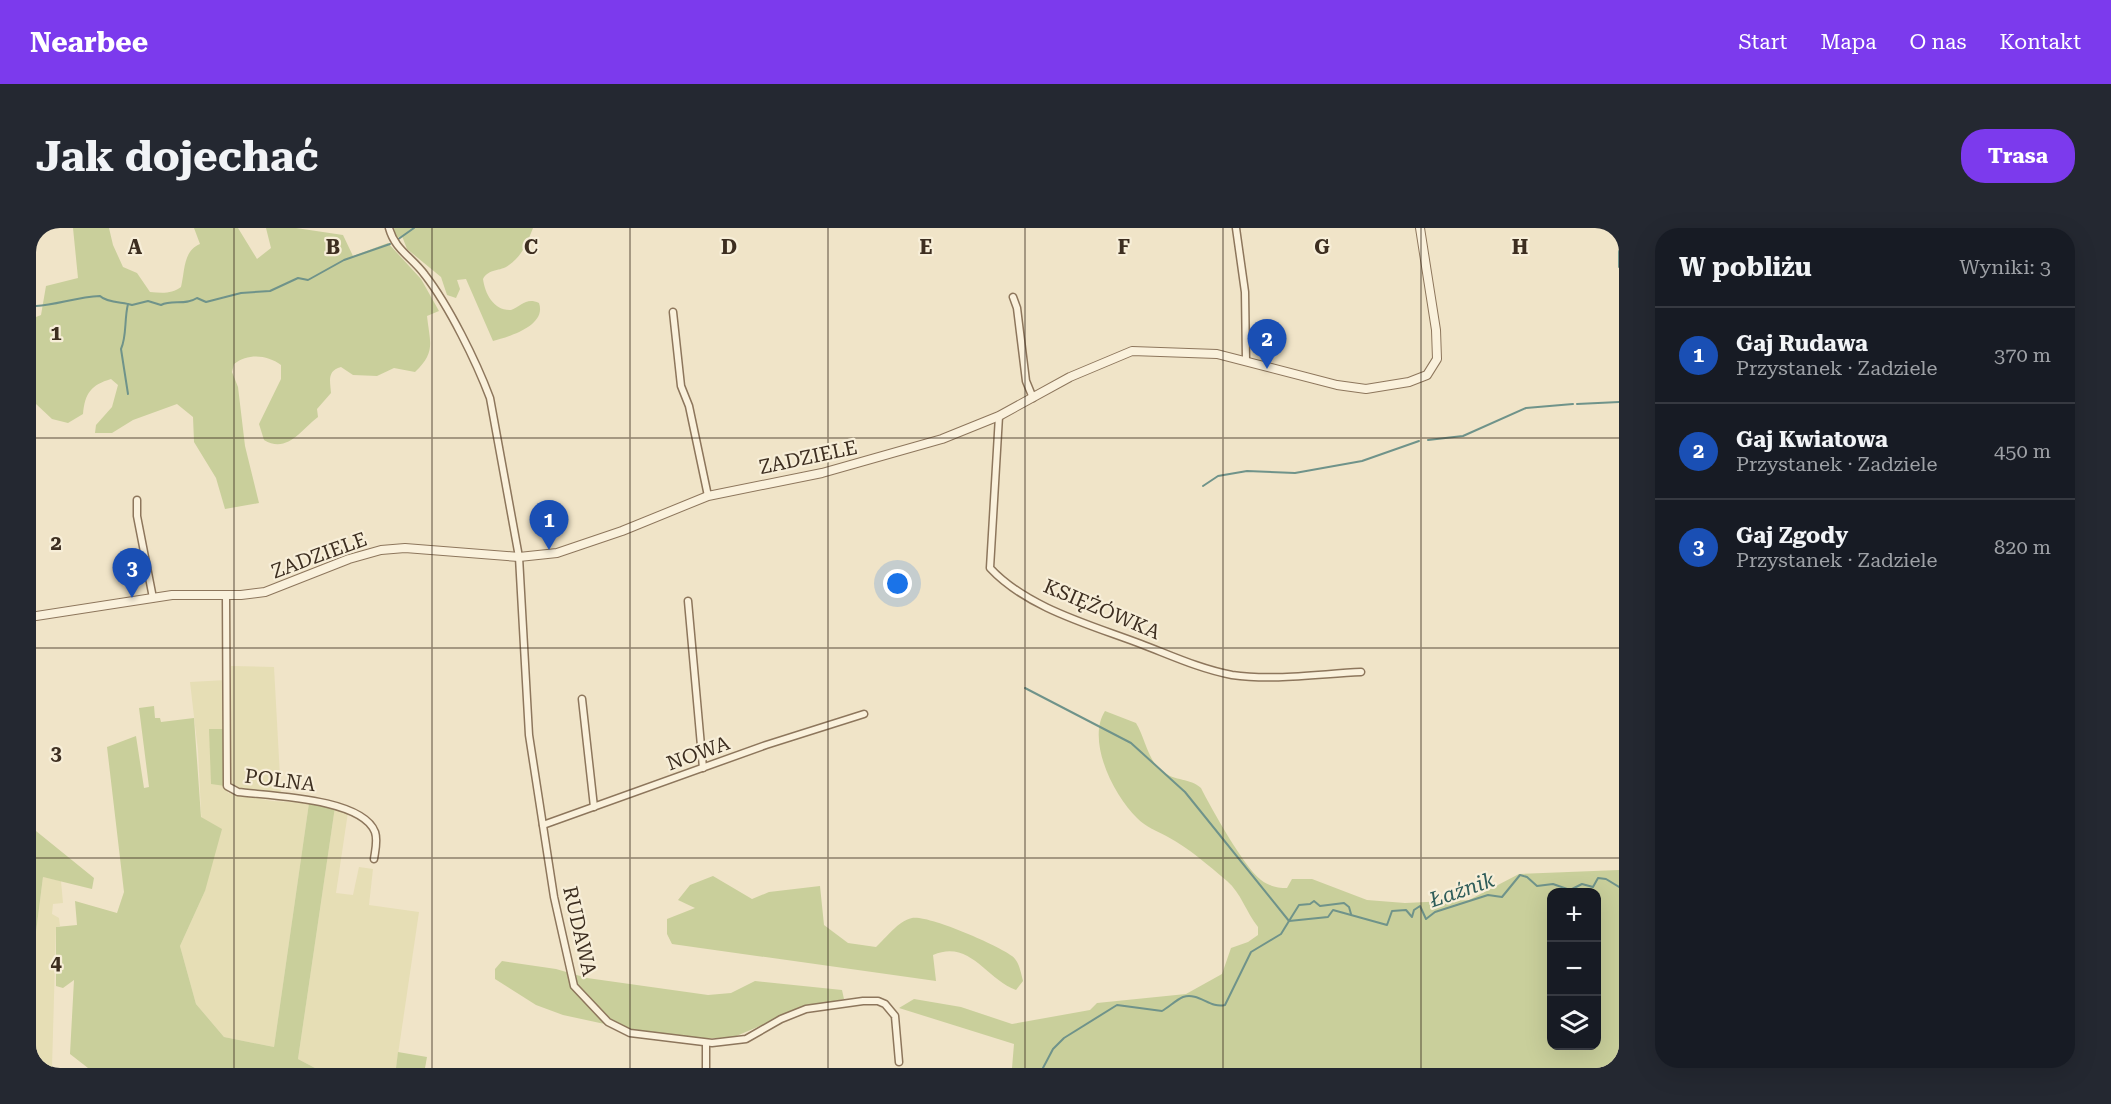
<!DOCTYPE html>
<html lang="pl">
<meta charset="utf-8">
<style>
:root{--surface:#171b24;--page:#242831;--text:#f1f3f6;--muted:#9ea1a6;--line:#363941;--accent:#7c3aed}
body{margin:0;font-family:"Roboto Serif",serif;background:var(--page);color:var(--text)}
.controls{position:absolute;right:18px;bottom:18px;display:grid;overflow:hidden;border-radius:12px;box-shadow:0 6px 24px #0002}
.controls button{width:54px;height:54px;display:grid;place-items:center;padding:0;border:0;border-bottom:2px solid var(--line);background:var(--surface);color:var(--text);font:30px sans-serif}
.you{position:absolute;left:862px;top:356px;width:21px;height:21px;margin:-15px;border:4px solid #fff;border-radius:50%;background:#1a73e8;box-shadow:0 0 0 9px #1a73e833}
.badge{display:grid;place-items:center;width:39px;height:39px;border-radius:50%;background:var(--accent);color:#fff;font-size:20px;font-weight:700}
.pin{position:absolute;translate:-50% -50px;filter:drop-shadow(0 2px 3px #0008)}
.pin::after{content:'';position:absolute;top:32px;width:21px;height:18px;background:inherit;clip-path:polygon(0 0,100% 0,50% 100%)}
.list{margin:0;padding:0;list-style:none}
h2{display:flex;justify-content:space-between;align-items:center;height:78px;margin:0;padding:0 24px;font-size:26px}
h2 small{font-size:20px;font-weight:400;color:var(--muted)}
.list li{display:grid;grid-template-columns:39px 1fr auto;gap:18px;align-items:center;box-sizing:border-box;height:96px;padding:0 24px;border-top:2px solid var(--line)}
.list b{display:block;font-size:22px;white-space:nowrap}
.list p{margin:0;font-size:20px;white-space:nowrap;color:var(--muted)}
.list em{font-size:20px;font-style:normal;color:var(--muted)}
.icon{flex:none;width:33px;height:33px;fill:none;stroke:currentColor;stroke-width:2;stroke-linecap:round;stroke-linejoin:round}
.map{position:relative;flex:none;width:1583px;height:840px;overflow:hidden;border-radius:24px}
header{display:flex;align-items:center;gap:36px;box-sizing:border-box;height:84px;padding:0 30px;background:var(--accent);color:#fff}
header strong{font-size:28px}
nav{display:flex;gap:33px;margin-inline-start:auto;font-size:21px}
.intro{display:flex;align-items:center;justify-content:space-between;box-sizing:border-box;height:144px;padding:0 36px}
h1{margin:0;font-size:42px}
.button{padding:15px 27px;border-radius:24px;background:var(--accent);color:#fff;font-size:21px;font-weight:700}
main{display:flex;gap:36px;padding:0 36px}
aside{flex:1;background:var(--surface);border-radius:24px;box-shadow:0 6px 24px #0002}
.map>svg:first-child{display:block}
.farmland{fill:#e6deb5}
.green{fill:#c9cf9b;fill-rule:evenodd}
.lines{fill:none;stroke-linecap:round;stroke-linejoin:round}
.stream{stroke:#6f938a;stroke-width:2}
.minor-casing{stroke:#8d765c;stroke-width:9}
.tertiary-casing{stroke:#8d765c;stroke-width:10}
.minor{stroke:#faf1dc;stroke-width:6}
.tertiary{stroke:#faf1dc;stroke-width:8}
.grid{fill:none;stroke:#3d2e20;stroke-width:1.5;stroke-opacity:0.55}
.labels{text-anchor:middle;dominant-baseline:central;stroke-width:4.5;stroke-linejoin:round;paint-order:stroke}
.street-label{font-size:20px;fill:#3d2e20;stroke:#f7eed8}
.water-label{font-size:21px;font-style:italic;fill:#2f5d5a;stroke:#f7eed8}
.grid-label{font-size:20px;text-anchor:middle;font-weight:bold;fill:#3d2e20;stroke:#f7eed8;stroke-width:4.5;stroke-linejoin:round;paint-order:stroke}
</style>
<header>
<strong>Nearbee</strong>
<nav><a>Start</a><a>Mapa</a><a>O nas</a><a>Kontakt</a></nav>
</header>
<div class="intro"><h1>Jak dojechać</h1><a class="button">Trasa</a></div>
<main>
<div class="map">
<svg width="1583" height="840" viewBox="0 0 1583 840">
<rect width="100%" height="100%" fill="#f0e4c8"/>
<g class="farmland">
<polygon points="195,438 238,439 245,567 197,559 194,555"/>
<polygon points="190,452 189,501 173,501 192,565 236,573 273,575 238,819 188,809 160,776 144,718 169,663 162,523 154,454"/>
<polygon points="299,579 312,584 300,665 317,667 323,639 337,641 333,677 383,684 360,840 279,840 262,831"/>
<polygon points="7,649 25,653 27,675 17,676 16,686 23,690 24,698 20,699 16,840 0,840 0,704"/>
</g>
<g class="green">
<path d="M 37,0 L 73,0 L 77,17 L 87,39 L 101,45 L 114,64 C 126,65 136,66 145,59 C 149,43 147,23 164,16 L 158,0 L 202,0 L 221,31 L 235,20 L 230,0 L 260,0 L 307,7 L 317,28 L 352,15 L 385,51 L 403,83 L 391,88 C 394,115 400,124 379,144 L 358,140 L 341,148 L 317,147 L 305,139 C 291,143 294,152 295,165 L 281,181 L 282,189 C 265,202 251,226 228,212 L 223,196 L 245,151 L 245,137 C 231,127 213,125 198,136 L 196,144 L 202,159 L 209,218 L 223,275 L 189,281 L 180,250 L 158,214 L 157,189 L 141,176 L 97,192 L 76,205 L 59,205 L 60,197 L 76,179 L 82,157 L 75,151 C 55,157 49,165 47,186 L 32,195 L 16,191 L 0,176 L 0,89 L 5,87 L 10,58 L 42,50 Z"/>
<path d="M 358,0 L 497,0 C 491,15 486,28 473,37 C 464,44 453,40 447,51 C 449,66 458,83 475,82 C 486,78 490,69 503,75 C 511,98 472,109 457,113 L 430,51 L 421,52 L 424,61 L 420,70 L 411,67 L 405,49 L 371,21 L 366,8 L 360,10 Z"/>
<polygon points="118,478 119,490 124,490 125,494 158,490 165,589 186,601 169,663 144,718 160,776 188,809 238,819 273,575 299,579 262,831 279,840 52,840 34,826 38,752 27,760 20,758 20,699 41,697 39,673 81,685 88,664 71,519 100,508 108,560 113,559 103,480"/>
<path d="M 1069,483 L 1100,495 C 1109,509 1112,534 1127,544 C 1139,553 1154,550 1165,560 C 1175,580 1208,639 1225,652 C 1233,658 1241,660 1251,660 L 1256,651 L 1276,651 L 1331,672 L 1369,675 L 1433,672 L 1483,646 L 1583,642 L 1583,836 L 1576,840 L 976,840 L 978,816 L 863,780 L 878,771 L 925,779 L 976,796 L 1054,782 L 1061,775 L 1150,766 L 1186,746 L 1195,720 L 1212,714 L 1222,707 L 1222,699 C 1210,684 1205,665 1191,653 C 1173,638 1153,620 1132,609 C 1121,603 1110,599 1101,590 C 1078,568 1050,513 1069,483 ZM 1516,664 L 1560,664 L 1560,818 L 1516,818 Z"/>
<polygon points="173,501 189,501 189,558 175,556"/>
<polygon points="0,603 58,650 56,661 7,649 0,704"/>
<path d="M 677,648 L 716,671 L 733,664 L 784,658 L 788,697 L 812,715 L 840,719 C 850,710 862,693 876,690 C 893,687 961,717 976,728 C 983,733 985,745 987,753 L 980,762 C 950,751 934,711 897,727 L 900,753 L 636,716 L 631,706 L 631,691 L 659,680 L 642,672 L 654,657 Z"/>
<polygon points="466,733 520,741 551,750 672,767 695,765 719,753 806,762 808,771 769,779 698,809 663,811 601,803 527,787 500,777 459,751 459,741"/>
<polygon points="362,824 391,829 389,840 360,840"/>
</g>
<g class="lines">
<g class="stream">
<polyline points="361,12 378,0"/>
<polyline points="1583,23 1583,39"/>
<path d="M 92,76 C 88,92 91,108 85,121 L 92,166"/>
<path d="M 0,78 C 21,77 40,69 64,68 C 71,75 87,74 96,77 L 112,73 L 125,77 C 136,71 149,78 161,70 L 170,74 L 205,65 L 234,63 L 262,50 L 272,52 L 308,32 L 354,16"/>
<polyline points="1541,176 1583,174"/>
<polyline points="1392,212 1427,208 1490,180 1537,176"/>
<polyline points="1167,258 1182,248 1211,243 1259,245 1326,233 1383,213"/>
<polyline points="989,460 1095,515 1149,564 1253,693 1263,677 1274,676 1278,673 1284,678 1308,675 1313,679 1315,686"/>
<path d="M 1007,840 L 1017,821 L 1028,810 L 1081,777 L 1126,783 C 1133,779 1140,772 1147,769 C 1163,764 1174,781 1189,777 L 1215,724 L 1245,706 L 1253,693 L 1292,689 L 1297,682 L 1351,697 L 1356,683 L 1370,682 L 1376,689 L 1378,682 L 1384,678 L 1390,691 L 1399,684 L 1452,667 L 1466,669 L 1484,647 L 1491,649 L 1501,658 L 1517,656 L 1534,662 L 1546,656 L 1557,659 L 1562,650 L 1570,651 L 1583,659"/>
</g>
<defs>
<g id="minor">
<path d="M 353,0 C 359,22 376,29 389,47 C 413,78 440,133 454,170 L 483,329 L 493,507 L 518,669 L 538,758 L 572,794 L 594,805 L 676,815 L 710,811 L 745,791 L 770,781 L 827,773 L 842,773 L 849,776 L 859,788 L 863,834"/>
<polyline points="1200,0 1209,64 1210,132"/>
<polyline points="977,69 981,80 990,153 997,170"/>
<polyline points="637,84 645,158 653,178 672,268"/>
<path d="M 963,188 L 954,340 C 991,380 1055,397 1105,416 C 1134,427 1164,441 1196,447 C 1237,453 1283,446 1325,444"/>
<polyline points="101,272 101,288 117,370"/>
<path d="M 190,367 L 191,558 L 202,564 C 234,568 326,570 339,604 C 342,613 339,623 338,631"/>
<polyline points="652,373 667,540"/>
<polyline points="546,471 558,579"/>
<polyline points="507,597 730,517 828,486"/>
<polyline points="670,840 670,815"/>
</g>
<polyline id="tertiary" points="0,388 136,367 205,367 229,364 313,331 345,322 369,320 483,329 521,325 586,303 672,268 786,245 906,211 963,188 1034,149 1096,123 1181,126 1301,157 1330,161 1373,154 1391,147 1401,131 1400,102 1384,0"/>
</defs>
<use href="#minor" class="minor-casing"/>
<use href="#tertiary" class="tertiary-casing"/>
<use href="#minor" class="minor"/>
<use href="#tertiary" class="tertiary"/>
</g>
<path class="grid" d="M 198,0 L 198,840M 396,0 L 396,840M 594,0 L 594,840M 792,0 L 792,840M 989,0 L 989,840M 1187,0 L 1187,840M 1385,0 L 1385,840M 0,210 L 1583,210M 0,420 L 1583,420M 0,630 L 1583,630"/>
<g class="labels">
<g class="street-label">
<text transform="translate(772 229) rotate(-12)">ZADZIELE</text>
<text transform="translate(283 327) rotate(-20)">ZADZIELE</text>
<text transform="translate(1066 381) rotate(23)">KSIĘŻÓWKA</text>
<text transform="translate(662 525) rotate(-20)">NOWA</text>
<text transform="translate(244 552) rotate(7)">POLNA</text>
<text transform="translate(544 703) rotate(77)">RUDAWA</text>
</g>
<g class="water-label">
<text transform="translate(1426 662) rotate(-19)">Łaźnik</text>
</g>
</g>
<g class="grid-label">
<text x="99" y="26">A</text>
<text x="297" y="26">B</text>
<text x="495" y="26">C</text>
<text x="693" y="26">D</text>
<text x="890" y="26">E</text>
<text x="1088" y="26">F</text>
<text x="1286" y="26">G</text>
<text x="1484" y="26">H</text>
<text x="20" y="112">1</text>
<text x="20" y="322">2</text>
<text x="20" y="532">3</text>
<text x="20" y="742">4</text>
</g>
</svg>
<div class="controls">
<button>+</button>
<button>−</button>
<button><svg class="icon" aria-label="layers" viewBox="0 0 24 24"><path d="M12 4l9 5-9 5-9-5zM3 14l9 5 9-5"/></svg></button>
</div>
<div class="you"></div>
<div class="pin badge" style="left:513px;top:322px;background:#1a4fb4">1</div>
<div class="pin badge" style="left:1231px;top:141px;background:#1a4fb4">2</div>
<div class="pin badge" style="left:96px;top:370px;background:#1a4fb4">3</div>
</div>
<aside>
<h2>W pobliżu<small>Wyniki: 3</small></h2>
<ul class="list">
<li><span class="badge" style="background:#1a4fb4">1</span><div><b>Gaj Rudawa</b><p>Przystanek · Zadziele</p></div><em>370 m</em></li>
<li><span class="badge" style="background:#1a4fb4">2</span><div><b>Gaj Kwiatowa</b><p>Przystanek · Zadziele</p></div><em>450 m</em></li>
<li><span class="badge" style="background:#1a4fb4">3</span><div><b>Gaj Zgody</b><p>Przystanek · Zadziele</p></div><em>820 m</em></li>
</ul>
</aside>
</main>
